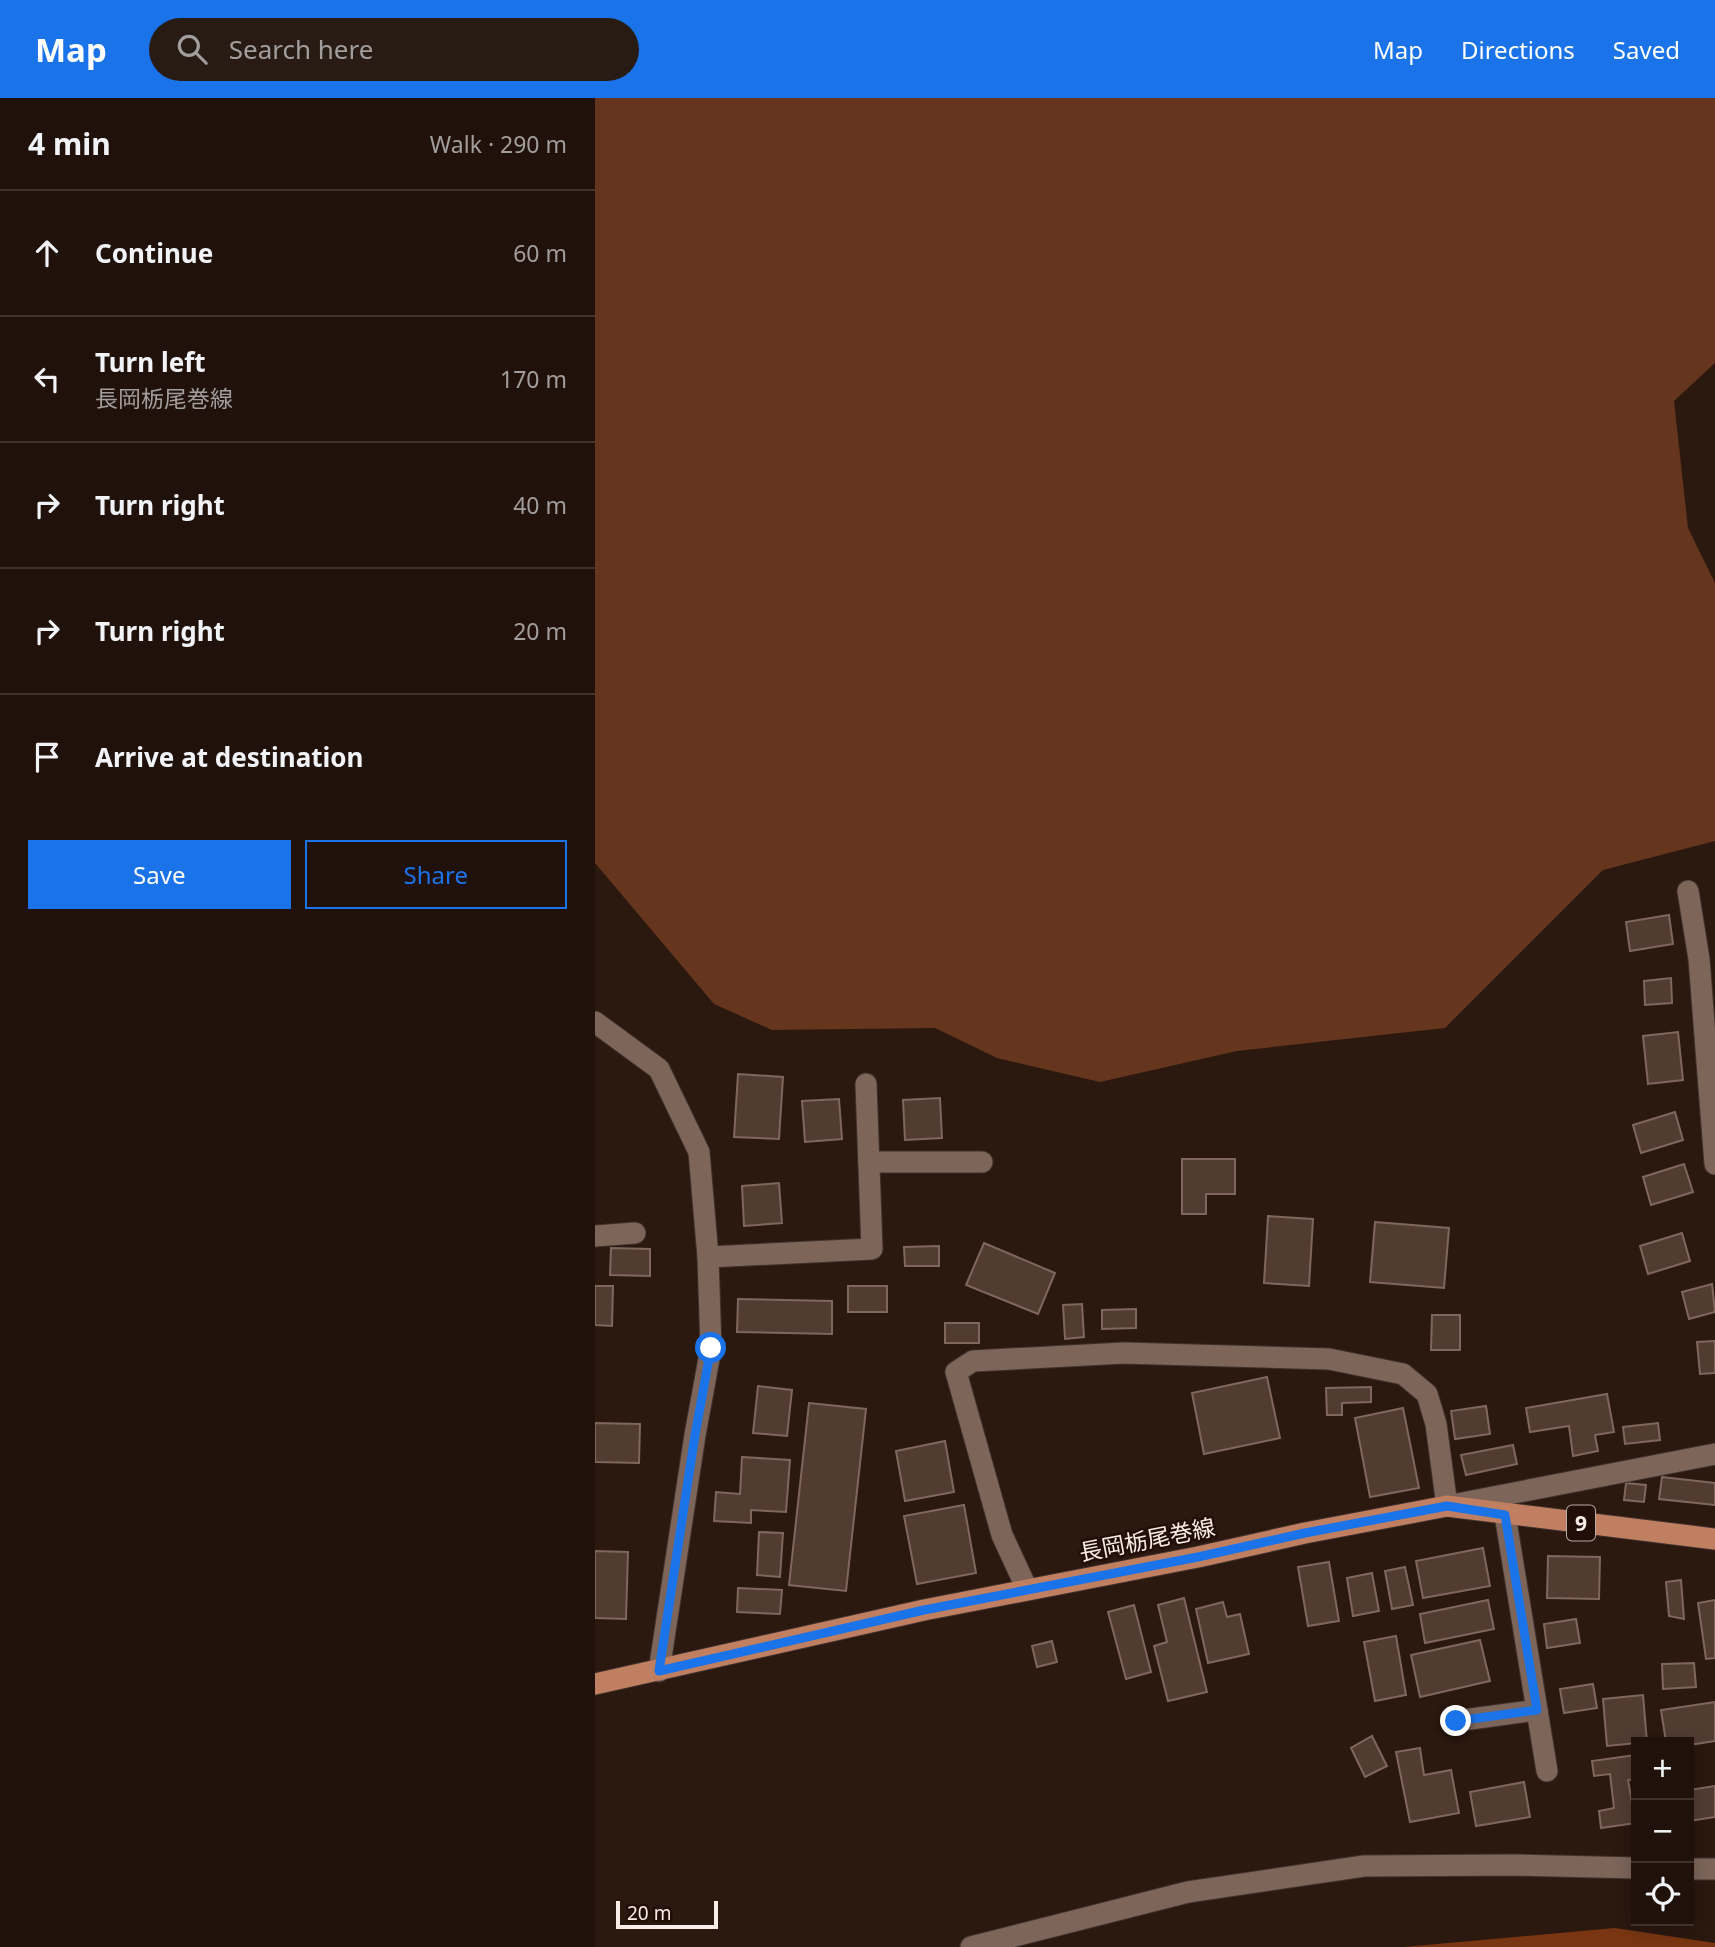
<!DOCTYPE html>
<meta charset="utf-8">
<style>
:root{--surface:#20120b;--page:#281b14;--text:#f1f3f6;--muted:#a29e9d;--line:#3d322c;--accent:#1a73e8}
body{margin:0;font-family:"Noto Sans","Noto Sans JP",sans-serif;background:var(--page);color:var(--text)}
.controls{position:absolute;right:21px;bottom:21px;display:grid;overflow:hidden;border-radius:0px;box-shadow:0 4px 18px #0003}
.controls button{width:63px;height:63px;display:grid;place-items:center;padding:0;border:0;border-bottom:2px solid var(--line);background:var(--surface);color:var(--text);font:35px sans-serif}
.scale{position:absolute;left:21px;bottom:18px;width:102px;box-sizing:border-box;padding-left:7px;border:4px solid #faece6;border-top:0;font-size:19px;line-height:24px;white-space:nowrap;color:#faece6;-webkit-text-stroke:5px #210f07;paint-order:stroke}
.stop{position:absolute;width:21px;height:21px;margin:-16px;border:5px solid #1a73e8;border-radius:50%;background:#fff}
.stop.end{background:#1a73e8;border-color:#fff;box-shadow:0 2px 7px #0008}
.list{margin:0;padding:0;list-style:none}
h2{display:flex;justify-content:space-between;align-items:center;height:91px;margin:0;padding:0 28px;font-size:30px}
h2 small{font-size:23px;font-weight:400;color:var(--muted)}
.list li{display:grid;grid-template-columns:46px 1fr auto;gap:21px;align-items:center;box-sizing:border-box;height:126px;padding:0 28px;border-top:2px solid var(--line)}
.list b{display:block;font-size:26px;white-space:nowrap}
.list p{margin:0;font-size:23px;white-space:nowrap;color:var(--muted)}
.list em{font-size:23px;font-style:normal;color:var(--muted)}
.actions{display:flex;gap:14px;padding:21px 28px}
.actions a{flex:1;padding:16px 0;border:2px solid var(--accent);border-radius:0px;text-align:center;font-size:24px;color:var(--accent)}
.actions .main{background:var(--accent);color:#fff}
.icon{flex:none;width:38px;height:38px;fill:none;stroke:currentColor;stroke-width:2;stroke-linecap:round;stroke-linejoin:round}
.map{position:relative;flex:none;width:1120px;height:1849px;overflow:hidden}
header{display:flex;align-items:center;gap:42px;box-sizing:border-box;height:98px;padding:0 35px;background:var(--accent);color:#fff}
header strong{font-size:33px}
nav{display:flex;gap:38px;margin-inline-start:auto;font-size:24px}
.search{width:490px;height:63px;background:var(--page);display:flex;align-items:center;gap:18px;box-sizing:border-box;padding:0 24px;border-radius:38px;color:var(--muted);font-size:26px}
main{display:flex}
aside{flex:1;background:var(--surface)}
.map>svg:first-child{display:block}
.green{fill:#65351e}
.water{fill:#7a3612}
.building{fill:#523c32;stroke:#80675d;stroke-width:2}
.lines{fill:none;stroke-linecap:round;stroke-linejoin:round}
.minor-casing{stroke:#41322e;stroke-width:23}
.major-casing{stroke:#41322e;stroke-width:23}
.minor{stroke:#7d655a;stroke-width:21}
.major{stroke:#c17f61;stroke-width:21}
.route{stroke:#1a73e8;stroke-width:9}
.labels{text-anchor:middle;dominant-baseline:central;stroke-width:5;stroke-linejoin:round;paint-order:stroke}
.shield{fill:#210f07;stroke:#b9aaa3;stroke-width:2}
.shield-label{font-size:21px;font-weight:bold;fill:#faece6}
.street-label{font-size:23px;fill:#faece6;stroke:#210f07}
</style>
<header>
<strong>Map</strong>
<div class="search"><svg class="icon" aria-label="search" viewBox="0 0 24 24"><circle cx="10" cy="10" r="6"/><path d="M15 15l6 6"/></svg>Search here</div>
<nav><a>Map</a><a>Directions</a><a>Saved</a></nav>
</header>
<main>
<aside>
<h2>4 min<small>Walk · 290 m</small></h2>
<ul class="list">
<li><svg class="icon" aria-label="ahead" viewBox="0 0 24 24"><path d="M12 20V5M6 11l6-6 6 6"/></svg><div><b>Continue</b></div><em>60 m</em></li>
<li><svg class="icon" aria-label="left" viewBox="0 0 24 24"><path d="M17 20v-9H6M10 6l-5 5 5 5"/></svg><div><b>Turn left</b><p>長岡栃尾巻線</p></div><em>170 m</em></li>
<li><svg class="icon" aria-label="right" viewBox="0 0 24 24"><path d="M7 20v-9h11M14 6l5 5-5 5"/></svg><div><b>Turn right</b></div><em>40 m</em></li>
<li><svg class="icon" aria-label="right" viewBox="0 0 24 24"><path d="M7 20v-9h11M14 6l5 5-5 5"/></svg><div><b>Turn right</b></div><em>20 m</em></li>
<li><svg class="icon" aria-label="arrive" viewBox="0 0 24 24"><path d="M6 21V4h12l-3 4 3 4H6"/></svg><div><b>Arrive at destination</b></div></li>
</ul>
<div class="actions"><a class="main">Save</a><a>Share</a></div>
</aside>
<div class="map">
<svg width="1120" height="1849" viewBox="0 0 1120 1849">
<rect width="100%" height="100%" fill="#2b180f"/>
<polygon class="green" points="0,0 1120,0 1120,265 1079,303 1093,430 1120,485 1120,743 1008,772 850,930 642,953 505,984 402,960 340,930 177,932 119,906 0,765"/>
<polygon class="water" points="1020,1830 1120,1845 1120,1849 809,1849"/>
<g class="building">
<polygon points="1074,817 1078,846 1035,853 1031,824"/>
<polygon points="1076,880 1077,905 1050,907 1049,883"/>
<polygon points="1083,934 1088,982 1053,986 1048,938"/>
<polygon points="143,976 188,979 184,1041 139,1039"/>
<polygon points="345,1000 347,1040 310,1042 308,1002"/>
<polygon points="244,1001 247,1041 210,1044 207,1003"/>
<polygon points="1080,1014 1088,1042 1046,1055 1038,1027"/>
<polygon points="587,1061 640,1061 640,1096 611,1096 611,1116 587,1116"/>
<polygon points="1089,1066 1098,1094 1056,1107 1048,1079"/>
<polygon points="184,1085 187,1125 149,1128 147,1088"/>
<polygon points="673,1118 718,1121 714,1188 669,1185"/>
<polygon points="780,1124 854,1130 849,1190 775,1184"/>
<polygon points="1087,1135 1095,1163 1053,1176 1045,1148"/>
<polygon points="389,1145 460,1175 443,1216 371,1187"/>
<polygon points="344,1148 344,1168 310,1168 309,1149"/>
<polygon points="16,1150 55,1151 55,1178 15,1177"/>
<polygon points="1117,1186 1120,1214 1094,1221 1087,1194"/>
<polygon points="0,1188 18,1188 17,1228 0,1227"/>
<rect x="253" y="1188" width="39" height="26"/>
<polygon points="143,1201 237,1203 237,1236 142,1234"/>
<polygon points="487,1206 489,1239 470,1241 468,1207"/>
<polygon points="541,1211 541,1230 507,1231 507,1212"/>
<polygon points="837,1217 865,1217 865,1252 836,1252"/>
<rect x="350" y="1225" width="34" height="20"/>
<polygon points="1120,1243 1120,1275 1105,1276 1102,1244"/>
<polygon points="672,1279 685,1340 609,1356 597,1295"/>
<polygon points="163,1288 197,1292 192,1338 158,1335"/>
<polygon points="776,1289 776,1304 747,1305 747,1317 732,1317 731,1290"/>
<polygon points="1012,1296 1019,1334 1000,1337 1003,1353 978,1358 974,1328 935,1334 931,1310"/>
<polygon points="214,1305 271,1311 251,1493 194,1487"/>
<polygon points="891,1308 895,1336 860,1341 856,1313"/>
<polygon points="808,1310 824,1390 775,1399 760,1320"/>
<polygon points="0,1325 45,1326 44,1365 0,1364"/>
<polygon points="1063,1325 1065,1342 1030,1346 1028,1329"/>
<polygon points="350,1343 359,1394 310,1403 301,1353"/>
<polygon points="918,1347 922,1366 871,1377 866,1357"/>
<polygon points="147,1359 195,1362 191,1414 156,1412 156,1425 119,1423 121,1394 145,1396"/>
<polygon points="1067,1379 1120,1385 1120,1407 1064,1401"/>
<polygon points="1031,1385 1051,1387 1049,1404 1029,1402"/>
<polygon points="369,1407 381,1475 322,1486 309,1418"/>
<polygon points="164,1434 188,1435 185,1479 162,1477"/>
<polygon points="888,1450 895,1488 828,1500 821,1463"/>
<polygon points="0,1453 33,1454 31,1521 0,1520"/>
<polygon points="953,1458 1005,1459 1004,1501 952,1500"/>
<polygon points="734,1464 744,1523 713,1528 703,1469"/>
<polygon points="810,1469 818,1507 797,1511 790,1473"/>
<polygon points="777,1475 784,1513 758,1518 752,1480"/>
<polygon points="1086,1482 1089,1521 1074,1518 1071,1484"/>
<polygon points="143,1490 187,1492 185,1516 142,1514"/>
<polygon points="589,1500 612,1594 573,1603 559,1548 572,1544 563,1507"/>
<polygon points="893,1502 899,1531 830,1545 825,1516"/>
<polygon points="1120,1502 1120,1560 1111,1561 1103,1505"/>
<polygon points="628,1504 632,1519 645,1516 654,1556 613,1565 601,1511"/>
<polygon points="539,1507 556,1574 531,1581 513,1514"/>
<polygon points="981,1521 985,1545 952,1550 949,1526"/>
<polygon points="801,1538 811,1597 780,1603 769,1544"/>
<polygon points="885,1542 895,1583 825,1599 816,1557"/>
<polygon points="457,1543 462,1564 442,1569 437,1548"/>
<polygon points="1099,1565 1101,1589 1068,1591 1067,1566"/>
<polygon points="998,1586 1002,1610 969,1615 965,1591"/>
<polygon points="1048,1597 1052,1644 1012,1648 1008,1601"/>
<polygon points="1120,1604 1120,1643 1094,1647 1094,1644 1071,1644 1066,1612"/>
<polygon points="777,1638 792,1668 770,1679 756,1650"/>
<polygon points="825,1650 829,1677 856,1672 864,1715 815,1724 801,1654"/>
<polygon points="1041,1657 1041,1681 1033,1682 1037,1705 1041,1704 1041,1725 1006,1730 1004,1713 1019,1710 1015,1676 999,1678 997,1663"/>
<polygon points="929,1684 935,1719 881,1728 875,1694"/>
<polygon points="1120,1688 1120,1719 1094,1723 1094,1692"/>
</g>
<g class="lines">
<defs>
<g id="minor">
<polyline points="1093,793 1104,861 1120,1066"/>
<polyline points="0,924 64,971 104,1054 113,1159 116,1250 100,1337 64,1573"/>
<polyline points="274,1064 387,1064"/>
<polyline points="0,1138 40,1135"/>
<polyline points="113,1159 277,1151 271,986"/>
<polyline points="910,1417 952,1673"/>
<polyline points="432,1491 407,1437 361,1274 378,1263 529,1255 734,1261 808,1276 832,1296 841,1326 852,1408 1120,1356"/>
<polyline points="861,1623 942,1612"/>
<polyline points="1094,1771 1120,1771"/>
<polyline points="376,1849 593,1794 769,1768 919,1767 1041,1770"/>
</g>
<polyline id="major" points="0,1586 329,1512 603,1459 710,1435 852,1408 1120,1441"/>
</defs>
<use href="#minor" class="minor-casing"/>
<use href="#major" class="major-casing"/>
<use href="#minor" class="minor"/>
<use href="#major" class="major"/>
</g>
<g class="lines">
<polyline class="route" points="116,1250 100,1337 64,1573 329,1512 603,1459 710,1435 852,1408 910,1417 942,1612 861,1623"/>
</g>
<g class="labels">
<rect class="shield" x="972" y="1407.5" width="28" height="35" rx="5"/>
<g class="shield-label">
<text x="986" y="1425">9</text>
</g>
<g class="street-label">
<text transform="translate(552 1441) rotate(-11)">長岡栃尾巻線</text>
</g>
</g>
</svg>
<div class="controls">
<button>+</button>
<button>−</button>
<button><svg class="icon" aria-label="locate" viewBox="0 0 24 24"><circle cx="12" cy="12" r="6"/><path d="M12 2v4M12 18v4M2 12h4M18 12h4"/></svg></button>
</div>
<div class="scale">20 m</div>
<div class="stop" style="left:116px;top:1250px"></div>
<div class="stop end" style="left:861px;top:1623px"></div>
</div>
</main>
